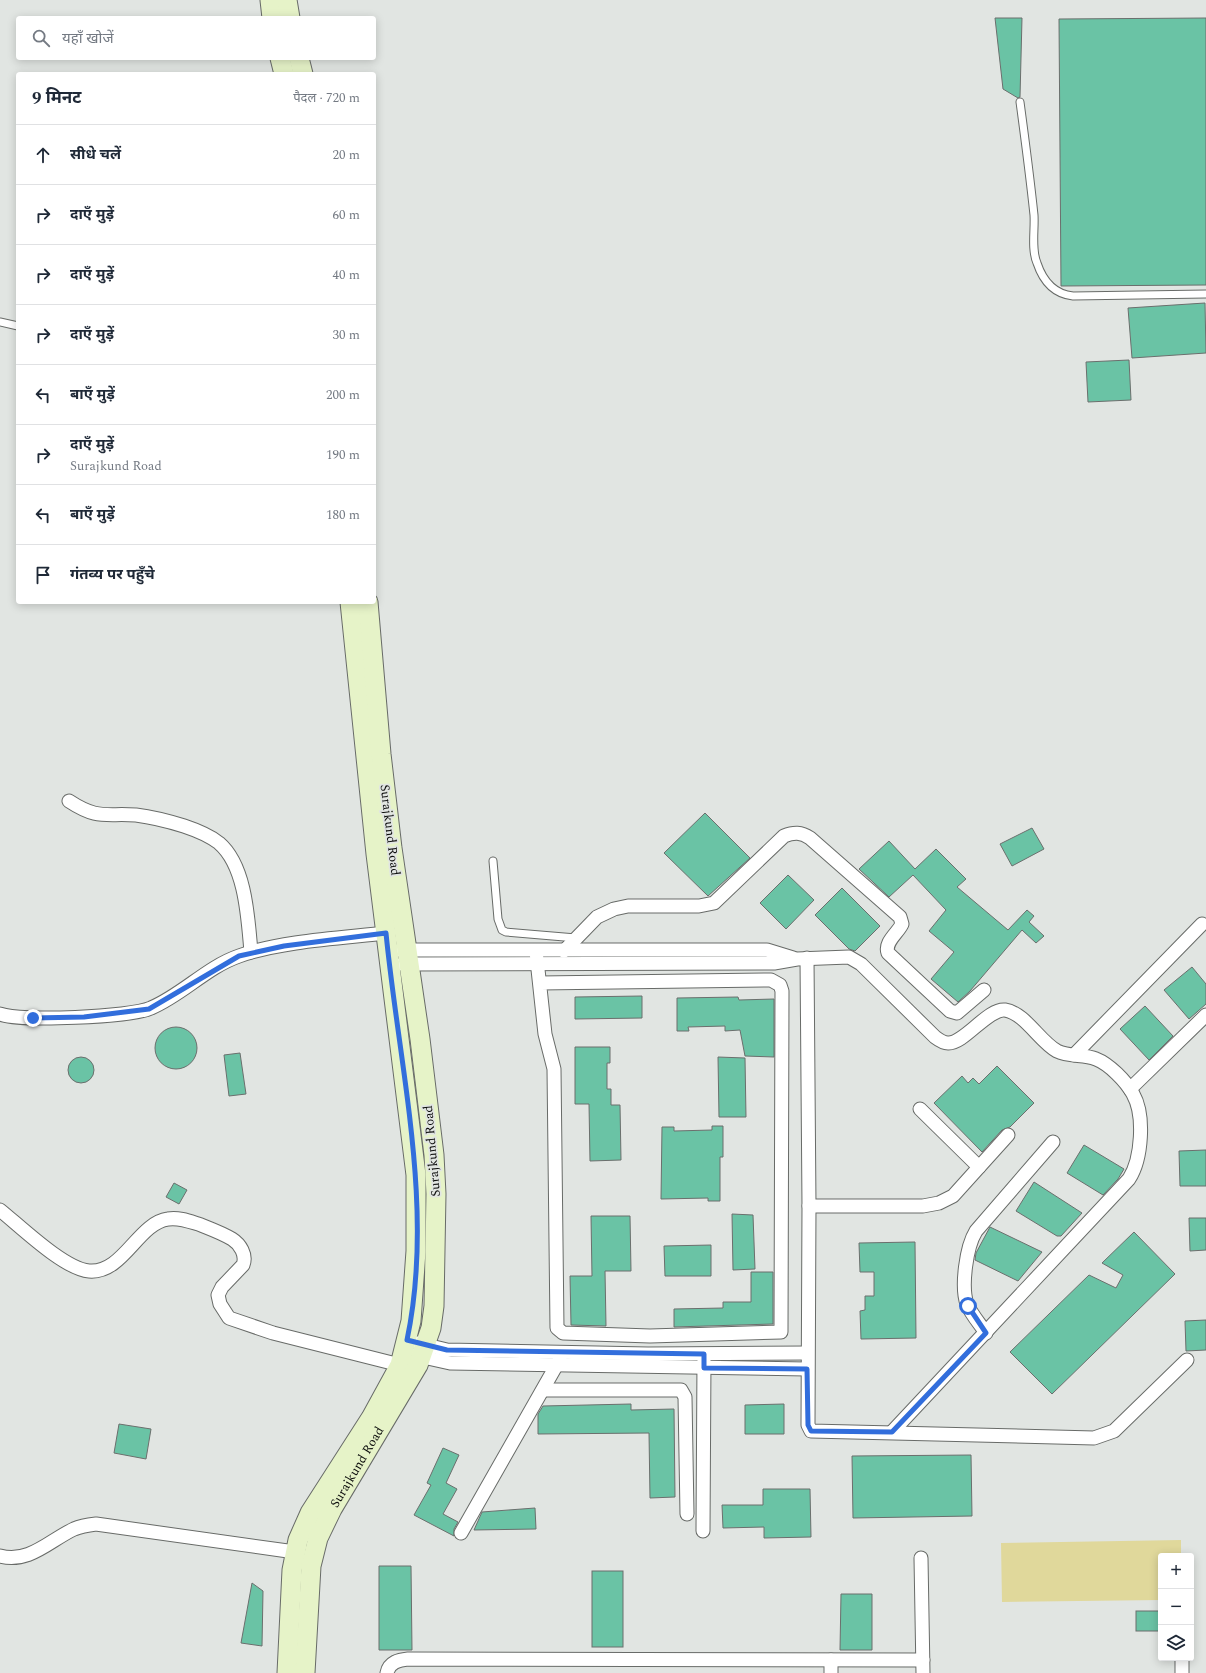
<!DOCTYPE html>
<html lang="hi">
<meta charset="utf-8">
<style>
:root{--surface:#fff;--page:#f6f6f7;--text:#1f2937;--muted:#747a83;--line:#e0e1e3}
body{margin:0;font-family:Spectral,"Noto Sans Devanagari",serif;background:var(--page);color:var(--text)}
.controls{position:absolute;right:12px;bottom:12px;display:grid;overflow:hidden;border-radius:4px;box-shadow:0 2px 10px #0003}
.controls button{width:36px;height:36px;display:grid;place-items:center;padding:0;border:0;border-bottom:1px solid var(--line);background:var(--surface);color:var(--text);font:20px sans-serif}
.stop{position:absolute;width:12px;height:12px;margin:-9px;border:3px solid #326edc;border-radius:50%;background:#fff}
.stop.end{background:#326edc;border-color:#fff;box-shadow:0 1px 4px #0008}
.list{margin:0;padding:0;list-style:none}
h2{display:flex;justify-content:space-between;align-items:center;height:52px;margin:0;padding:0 16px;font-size:17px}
h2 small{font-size:13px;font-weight:400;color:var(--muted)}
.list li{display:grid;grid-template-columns:26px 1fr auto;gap:12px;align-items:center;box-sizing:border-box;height:60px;padding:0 16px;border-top:1px solid var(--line)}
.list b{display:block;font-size:15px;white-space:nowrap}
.list p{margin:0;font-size:13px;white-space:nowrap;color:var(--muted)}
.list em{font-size:13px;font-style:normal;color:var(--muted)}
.icon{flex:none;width:22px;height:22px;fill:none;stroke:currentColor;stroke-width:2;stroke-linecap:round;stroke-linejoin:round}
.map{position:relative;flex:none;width:1206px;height:1673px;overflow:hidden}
.search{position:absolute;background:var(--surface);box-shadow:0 2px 10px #0003;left:16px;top:16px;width:360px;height:44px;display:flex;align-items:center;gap:10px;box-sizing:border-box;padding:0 14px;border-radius:4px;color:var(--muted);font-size:15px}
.panel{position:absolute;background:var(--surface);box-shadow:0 2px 10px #0003;left:16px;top:72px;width:360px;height:532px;border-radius:4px}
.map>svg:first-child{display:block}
.green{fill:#e0d89b}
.building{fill:#6ac3a5;stroke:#6b6f6d}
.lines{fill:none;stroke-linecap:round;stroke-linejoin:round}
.service-casing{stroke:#686b68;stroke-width:9}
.minor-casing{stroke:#686b68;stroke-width:15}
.secondary-casing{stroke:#686b68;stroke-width:21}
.service{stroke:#fff;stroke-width:7}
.minor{stroke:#fff;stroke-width:13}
.secondary{stroke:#e6f3c8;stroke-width:19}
.route{stroke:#326edc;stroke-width:5}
.labels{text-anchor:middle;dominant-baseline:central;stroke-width:3.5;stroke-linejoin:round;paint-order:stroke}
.street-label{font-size:13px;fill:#0e0f0e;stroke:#e1e5e2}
</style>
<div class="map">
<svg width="1206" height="1673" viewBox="0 0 1206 1673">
<rect width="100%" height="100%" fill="#e1e5e2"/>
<polygon class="green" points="1181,1540 1181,1556 1161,1556 1161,1600 1002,1602 1001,1543"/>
<g class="building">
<polygon points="995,18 1022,18 1020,97 1018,98 1003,89"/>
<polygon points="1206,18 1206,285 1061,286 1059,19"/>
<polygon points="1205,303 1206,353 1132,358 1128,308"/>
<polygon points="1129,360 1131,400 1088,402 1086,362"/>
<polygon points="705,813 750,858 708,896 664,853"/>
<polygon points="1032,828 1044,849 1012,866 1000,844"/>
<polygon points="889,841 915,869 936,849 966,879 957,887 1008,930 1027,910 1034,916 1029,922 1044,936 1036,943 1022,930 970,991 958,1002 931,979 954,952 929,931 946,910 913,875 889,897 859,869"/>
<polygon points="788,875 814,900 786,929 760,903"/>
<polygon points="842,888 880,926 855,951 849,949 815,915"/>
<polygon points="1192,967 1206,984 1206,1004 1189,1019 1164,990"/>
<polygon points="642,996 642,1018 575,1019 575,997"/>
<polygon points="738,997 739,1000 774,999 774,1057 745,1056 740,1030 725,1031 725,1026 688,1027 689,1031 677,1031 677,998"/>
<polygon points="1145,1006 1173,1036 1149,1060 1120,1029"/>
<circle cx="176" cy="1048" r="21"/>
<polygon points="575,1047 610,1047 610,1063 607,1063 607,1089 611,1089 611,1105 620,1105 621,1160 590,1161 589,1104 575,1104"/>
<polygon points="240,1053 246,1094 229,1096 224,1055"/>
<circle cx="81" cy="1070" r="13"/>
<polygon points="718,1057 745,1058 746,1117 719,1117"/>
<polygon points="997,1066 1034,1103 1010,1127 1002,1130 982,1152 934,1103 962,1076 968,1083 973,1078 979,1084"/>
<polygon points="712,1126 723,1126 723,1157 720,1157 720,1201 708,1201 708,1198 661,1199 662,1127 674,1127 674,1131 712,1130"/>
<polygon points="1084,1145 1124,1169 1118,1179 1103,1195 1067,1173"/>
<polygon points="1206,1150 1206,1186 1180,1186 1179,1151"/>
<polygon points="1034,1182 1082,1213 1061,1236 1057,1236 1016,1211"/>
<polygon points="174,1183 187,1190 179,1204 166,1197"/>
<polygon points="732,1214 753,1215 755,1269 733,1270"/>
<polygon points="591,1216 630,1216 631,1271 605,1271 606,1326 571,1325 570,1276 592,1276"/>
<polygon points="1189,1218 1206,1218 1206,1250 1190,1251"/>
<polygon points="990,1227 1042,1252 1018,1281 975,1260 976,1253"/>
<polygon points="1134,1232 1175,1274 1052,1394 1010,1352 1089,1275 1116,1288 1123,1275 1102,1263"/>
<polygon points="915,1242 916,1338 861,1339 860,1311 865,1310 865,1296 874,1296 874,1272 860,1272 859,1243"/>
<polygon points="711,1245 711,1276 665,1276 664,1246"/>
<polygon points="751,1272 773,1272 773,1324 674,1327 674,1309 723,1308 723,1302 751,1302"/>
<polygon points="1206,1320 1206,1350 1186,1351 1185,1321"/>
<polygon points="631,1404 631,1410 674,1409 675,1497 650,1498 649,1433 538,1434 538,1414 543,1406"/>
<polygon points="784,1404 784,1434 745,1434 745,1405"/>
<polygon points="119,1424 151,1429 146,1459 114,1453"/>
<polygon points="443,1448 459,1455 446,1483 457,1489 443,1514 458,1522 454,1529 454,1536 414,1515 431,1485 427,1483"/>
<polygon points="971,1455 972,1516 853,1518 852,1456"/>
<polygon points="763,1489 810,1489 811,1537 764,1538 764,1527 723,1528 722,1505 763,1505"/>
<polygon points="535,1508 536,1529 474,1530 482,1512"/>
<polygon points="379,1566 411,1566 412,1650 379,1650"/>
<rect x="592" y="1571" width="31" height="76"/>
<polygon points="252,1583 263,1591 262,1646 241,1643"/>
<polygon points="841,1594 872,1594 872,1650 840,1650"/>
<rect x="1136" y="1611" width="25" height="20"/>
</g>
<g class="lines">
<defs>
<g id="service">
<path d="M 1020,102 C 1025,139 1030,177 1034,215 C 1035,230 1031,249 1037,263 C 1043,281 1054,294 1073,296 L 1206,294"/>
<polyline points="0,322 18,326"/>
<polyline points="493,861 498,919 502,930 506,932 576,938"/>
</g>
<g id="minor">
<path d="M 69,801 C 98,820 105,813 136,815 C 152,817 168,821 184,826 C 196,830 209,835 219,843 C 246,866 248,919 251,952"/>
<polyline points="400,950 767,950 793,958"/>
<polyline points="536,951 545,1034 554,1069 557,1328 563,1333 650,1336 781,1332 782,991 780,985 771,980 540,983"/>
<path d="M 564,951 L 597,917 L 614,909 L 628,906 L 699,906 L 714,903 L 784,836 C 794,832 801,832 810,838 L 900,917 L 902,924 C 898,933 884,942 888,953 L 950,1011 L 957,1013 L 984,990"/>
<polyline points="807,958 809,1206 808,1425 811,1431 1094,1438 1114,1431 1187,1360"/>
<path d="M 402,964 L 774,963 L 797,959 L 849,957 L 861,964 L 935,1037 C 939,1040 943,1043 948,1043 C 964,1044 988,1008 1005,1010 C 1025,1013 1040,1042 1057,1051 C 1069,1057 1084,1054 1096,1059 C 1109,1064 1126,1081 1133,1094 C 1145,1115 1142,1159 1129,1179 L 892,1432"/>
<path d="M 0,1014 C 20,1022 131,1017 151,1008 C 182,995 207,967 239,956 C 281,941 342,938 386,933"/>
<polyline points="1074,1055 1202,924"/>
<polyline points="1130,1089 1206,1015"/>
<polyline points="920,1109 979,1167"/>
<polyline points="809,1206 923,1206 939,1203 953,1196 1008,1135"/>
<path d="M 0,1210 C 20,1226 64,1269 89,1271 C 123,1274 138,1223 168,1219 C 180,1217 191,1222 201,1225 C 211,1229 222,1233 232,1239 C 240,1244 247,1255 243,1265 L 222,1287 L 218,1295 L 220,1304 L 229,1318 L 273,1333 L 400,1365"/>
<path d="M 986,1333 C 980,1324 971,1314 967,1304 C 961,1287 966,1247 976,1231 L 1053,1142"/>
<polyline points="418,1343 447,1350 648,1354 807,1353"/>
<polyline points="414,1355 450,1363 807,1369"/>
<polyline points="543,1390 681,1390 685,1397 687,1514"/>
<polyline points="703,1531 704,1359"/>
<polyline points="461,1533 560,1359"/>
<path d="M 0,1556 C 29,1564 50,1540 74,1529 C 81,1526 88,1525 96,1524 L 295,1552"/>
<polyline points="921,1558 923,1673"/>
<path d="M 387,1673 C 389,1662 399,1660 408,1659 L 923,1660"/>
<polyline points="831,1673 831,1660"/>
<polyline points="1182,1673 1182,1658"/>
</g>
<g id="secondary">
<polyline points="270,0 272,18"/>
<polyline points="287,0 290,18"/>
<polyline points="280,58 284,74"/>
<polyline points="299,58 303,74"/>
<polyline points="287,1673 292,1570 298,1540 310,1513 371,1418 400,1365 411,1321 416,1251 416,1175 376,854 350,602"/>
<path id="s1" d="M 305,1673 L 311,1566 L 318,1538 L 332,1509 L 418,1365 L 431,1328 L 434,1306 L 436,1194 L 434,1155 L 420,1039 L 392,848 L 381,754 L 368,602"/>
</g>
</defs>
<use href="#service" class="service-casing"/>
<use href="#minor" class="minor-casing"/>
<use href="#secondary" class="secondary-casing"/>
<use href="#service" class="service"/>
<use href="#minor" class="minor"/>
<use href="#secondary" class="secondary"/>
</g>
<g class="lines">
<path class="route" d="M 33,1018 L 84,1017 L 149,1009 L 239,956 L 284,946 L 386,933 C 399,1067 435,1207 407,1340 L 447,1350 L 704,1354 L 704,1368 L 807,1369 L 808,1425 L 811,1431 L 892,1432 L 986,1333 L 968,1306"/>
</g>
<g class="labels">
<g class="street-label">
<text transform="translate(390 830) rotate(83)">Surajkund Road</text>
<text transform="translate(432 1151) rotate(-95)">Surajkund Road</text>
<text stroke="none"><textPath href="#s1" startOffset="217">Surajkund Road</textPath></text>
</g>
</g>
</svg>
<div class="controls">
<button>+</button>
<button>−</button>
<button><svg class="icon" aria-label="layers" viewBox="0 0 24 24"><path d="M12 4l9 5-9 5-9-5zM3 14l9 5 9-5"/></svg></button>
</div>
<div class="stop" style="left:968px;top:1306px"></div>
<div class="stop end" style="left:33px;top:1018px"></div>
<div class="search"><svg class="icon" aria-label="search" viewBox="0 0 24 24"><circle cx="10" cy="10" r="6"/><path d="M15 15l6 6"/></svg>यहाँ खोजें</div>
<section class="panel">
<h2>9 मिनट<small>पैदल · 720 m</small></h2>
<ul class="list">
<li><svg class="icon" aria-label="ahead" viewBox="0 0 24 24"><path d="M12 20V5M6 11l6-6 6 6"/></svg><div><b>सीधे चलें</b></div><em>20 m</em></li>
<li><svg class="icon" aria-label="right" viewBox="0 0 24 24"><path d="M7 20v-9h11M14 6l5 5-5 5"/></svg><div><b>दाएँ मुड़ें</b></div><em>60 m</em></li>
<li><svg class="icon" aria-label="right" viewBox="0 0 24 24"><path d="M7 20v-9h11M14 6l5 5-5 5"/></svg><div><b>दाएँ मुड़ें</b></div><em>40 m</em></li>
<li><svg class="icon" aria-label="right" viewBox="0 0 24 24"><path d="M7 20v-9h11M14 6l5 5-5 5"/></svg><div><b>दाएँ मुड़ें</b></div><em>30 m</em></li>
<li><svg class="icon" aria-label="left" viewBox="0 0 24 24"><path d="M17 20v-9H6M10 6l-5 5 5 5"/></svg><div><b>बाएँ मुड़ें</b></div><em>200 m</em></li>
<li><svg class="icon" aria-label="right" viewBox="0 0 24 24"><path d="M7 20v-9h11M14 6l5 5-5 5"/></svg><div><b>दाएँ मुड़ें</b><p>Surajkund Road</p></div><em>190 m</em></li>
<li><svg class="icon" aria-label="left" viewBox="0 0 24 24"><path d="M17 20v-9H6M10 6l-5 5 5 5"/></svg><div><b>बाएँ मुड़ें</b></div><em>180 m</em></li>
<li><svg class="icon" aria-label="arrive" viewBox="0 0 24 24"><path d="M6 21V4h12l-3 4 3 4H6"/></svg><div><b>गंतव्य पर पहुँचे</b></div></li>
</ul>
</section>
</div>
